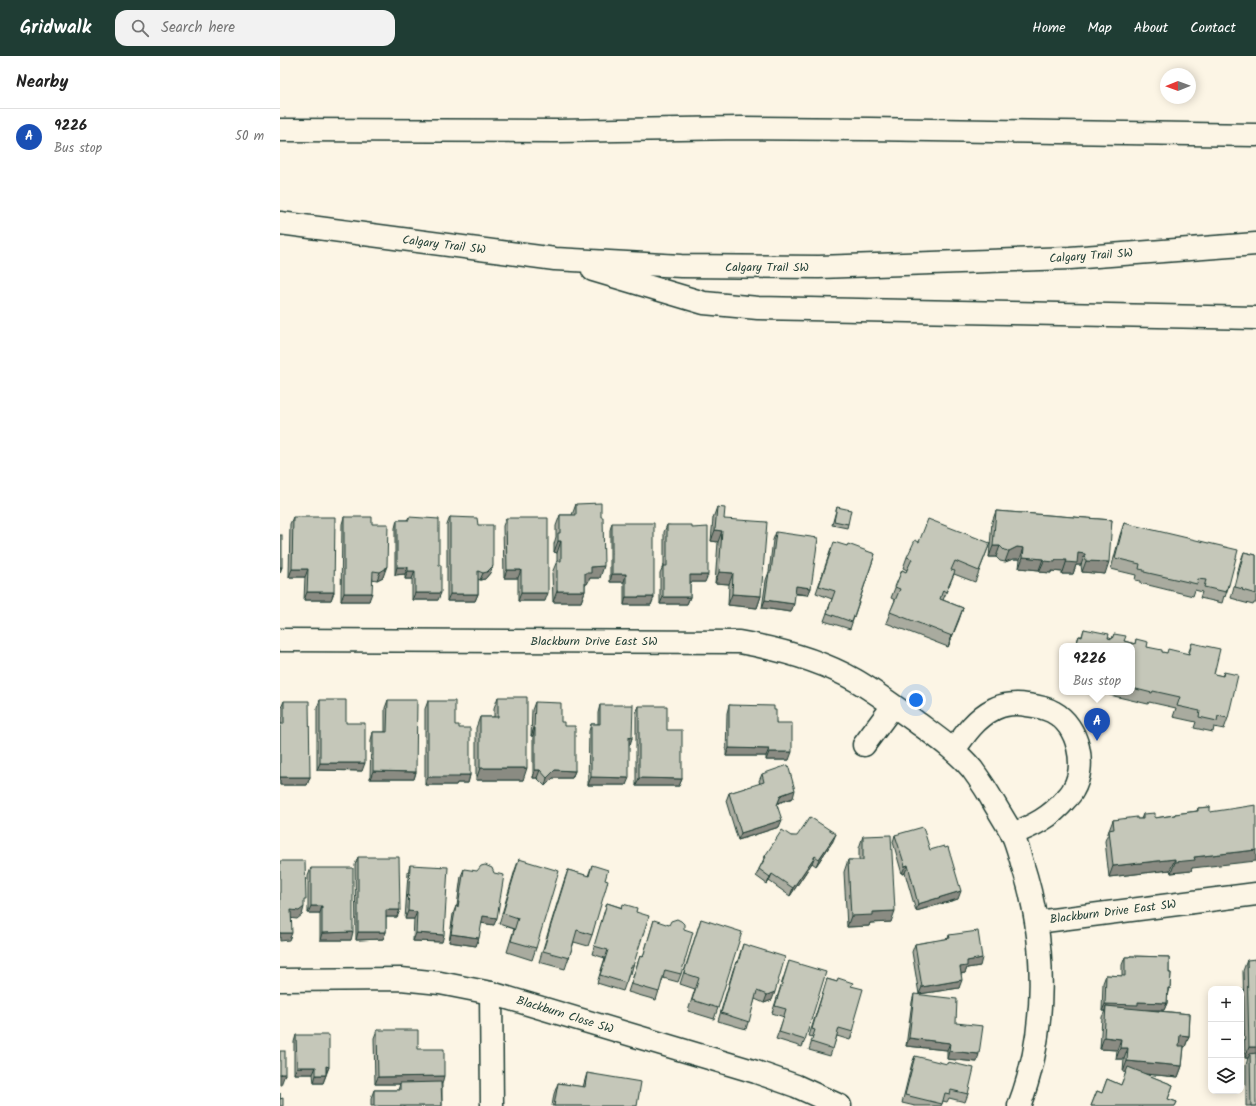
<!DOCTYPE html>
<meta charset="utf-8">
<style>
:root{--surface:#fff;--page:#f2f2f2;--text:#222;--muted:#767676;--line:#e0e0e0;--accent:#1f3d34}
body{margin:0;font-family:Kalam,sans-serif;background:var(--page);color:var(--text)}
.controls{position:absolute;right:12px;bottom:12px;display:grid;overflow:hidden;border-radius:8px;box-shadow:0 2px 10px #0003}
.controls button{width:36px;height:36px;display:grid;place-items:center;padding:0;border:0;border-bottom:1px solid var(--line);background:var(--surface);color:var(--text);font:20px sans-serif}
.compass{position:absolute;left:880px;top:12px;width:36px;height:36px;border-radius:50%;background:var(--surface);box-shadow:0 2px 10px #0003;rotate:269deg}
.you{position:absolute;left:636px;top:644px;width:14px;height:14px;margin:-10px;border:3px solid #fff;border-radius:50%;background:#1a73e8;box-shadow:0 0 0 6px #1a73e833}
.badge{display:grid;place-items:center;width:26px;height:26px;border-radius:50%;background:var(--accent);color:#fff;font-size:13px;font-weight:700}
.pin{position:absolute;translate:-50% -33px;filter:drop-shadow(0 1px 2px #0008)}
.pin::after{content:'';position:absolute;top:21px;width:14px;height:12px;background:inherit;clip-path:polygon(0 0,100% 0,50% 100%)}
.popup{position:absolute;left:779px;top:587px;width:76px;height:52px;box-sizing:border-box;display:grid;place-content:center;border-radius:8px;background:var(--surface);filter:drop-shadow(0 1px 3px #0005);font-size:13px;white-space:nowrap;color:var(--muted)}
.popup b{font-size:15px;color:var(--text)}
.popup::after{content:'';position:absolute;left:50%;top:100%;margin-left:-8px;border:8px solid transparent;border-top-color:var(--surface)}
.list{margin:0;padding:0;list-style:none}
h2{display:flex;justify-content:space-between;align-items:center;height:52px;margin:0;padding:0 16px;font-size:17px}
h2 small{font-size:13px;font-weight:400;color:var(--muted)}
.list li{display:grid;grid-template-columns:26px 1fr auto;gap:12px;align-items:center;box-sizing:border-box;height:56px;padding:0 16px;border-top:1px solid var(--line)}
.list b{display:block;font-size:15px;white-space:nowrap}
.list p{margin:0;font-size:13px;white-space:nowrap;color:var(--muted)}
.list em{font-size:13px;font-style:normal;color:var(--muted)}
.icon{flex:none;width:22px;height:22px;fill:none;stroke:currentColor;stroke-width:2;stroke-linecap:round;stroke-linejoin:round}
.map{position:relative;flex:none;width:976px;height:1050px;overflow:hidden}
header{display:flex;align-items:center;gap:24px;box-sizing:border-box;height:56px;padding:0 20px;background:var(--accent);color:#fff}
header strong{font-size:19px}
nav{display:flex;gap:22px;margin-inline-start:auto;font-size:14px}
.search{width:280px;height:36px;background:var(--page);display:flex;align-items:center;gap:10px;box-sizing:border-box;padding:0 14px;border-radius:12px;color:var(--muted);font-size:15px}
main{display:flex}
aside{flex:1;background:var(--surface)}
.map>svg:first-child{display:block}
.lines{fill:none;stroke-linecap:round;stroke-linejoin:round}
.minor-casing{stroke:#1f3d34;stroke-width:25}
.highway-casing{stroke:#1f3d34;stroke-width:25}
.minor{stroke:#fcf5e5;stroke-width:22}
.highway{stroke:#fcf5e5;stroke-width:22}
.wall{fill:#a9ab9f;stroke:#1f3d34}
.shaded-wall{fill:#8a8b82;stroke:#1f3d34}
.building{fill:#c5c7b9;stroke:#1f3d34}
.labels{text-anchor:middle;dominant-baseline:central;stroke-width:3;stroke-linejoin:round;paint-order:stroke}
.street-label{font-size:12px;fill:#1f3d34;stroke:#fcf5e5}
</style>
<header>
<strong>Gridwalk</strong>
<div class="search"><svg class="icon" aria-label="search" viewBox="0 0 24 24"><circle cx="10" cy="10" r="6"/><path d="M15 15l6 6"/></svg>Search here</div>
<nav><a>Home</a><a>Map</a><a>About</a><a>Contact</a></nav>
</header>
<main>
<aside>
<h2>Nearby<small></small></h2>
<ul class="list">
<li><span class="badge" style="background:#1a4fb4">A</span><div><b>9226</b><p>Bus stop</p></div><em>50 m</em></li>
</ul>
</aside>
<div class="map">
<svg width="976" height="1050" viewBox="0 0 976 1050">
<rect width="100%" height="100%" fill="#fcf5e5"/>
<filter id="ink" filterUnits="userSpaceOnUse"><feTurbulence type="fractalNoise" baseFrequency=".025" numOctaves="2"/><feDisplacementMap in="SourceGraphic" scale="8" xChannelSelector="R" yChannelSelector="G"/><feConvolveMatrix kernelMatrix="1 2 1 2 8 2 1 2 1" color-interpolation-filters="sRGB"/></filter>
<g filter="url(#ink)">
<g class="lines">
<defs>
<g id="minor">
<path d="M 0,584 L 459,586 C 499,593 540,604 575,624 C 596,636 615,651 635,665 C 655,680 676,694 692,713 C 700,724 708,736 714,747 C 720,757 726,767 732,777 C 736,786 739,797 742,807 C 767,884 768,974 739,1050"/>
<polyline points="584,689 613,650"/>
<path d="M 674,694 C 685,678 696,662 714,653 C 723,648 737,647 747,649 C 755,650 766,652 773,656 C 799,670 807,710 793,734 C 791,738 788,741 785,744 C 771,761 753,770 732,778"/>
<polyline points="757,866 976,838"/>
<polyline points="0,924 121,923 160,927 211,937 476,1016 516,1030 560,1050"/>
<polyline points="211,937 212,1050"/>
</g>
<g id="highway">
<polyline points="0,74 277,75 461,72 589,73 976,79"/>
<polyline points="0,167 275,203 401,210 539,211 790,202 976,188"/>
<polyline points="313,214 424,247 478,252 976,262"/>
</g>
</defs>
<use href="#minor" class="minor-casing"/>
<use href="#highway" class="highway-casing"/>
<use href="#minor" class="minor"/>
<use href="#highway" class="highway"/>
</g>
<g class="wall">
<polygon points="296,448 320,522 310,522 307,528 305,528 305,535 301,546 273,546 272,517 277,505 277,497 274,496 274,488 276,481 276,470 280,459 292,459"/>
<polygon points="437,451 444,463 481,540 477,552 448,549 449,528 435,527 438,486 431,485 433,462"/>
<polygon points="557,451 568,468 567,472 552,469"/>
<polygon points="716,455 832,464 825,518 802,516 801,509 796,509 793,518 782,518 783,516 771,515 771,517 759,516 759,514 739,512 740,503 733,503 725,506 720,505 716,501 709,501 712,466"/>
<polygon points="13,461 54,536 51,544 24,544 25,521 9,521 10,468"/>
<polygon points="64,461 92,468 104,517 103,521 97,524 92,523 89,545 61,545 62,468"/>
<polygon points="129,461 158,544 132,544 132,523 125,523 125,518 115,519 115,472 117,464 127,464"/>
<polygon points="170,461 198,469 210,517 205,523 200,524 198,523 198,538 195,545 167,545 167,469"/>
<polygon points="226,462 265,545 238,545 238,522 224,522 223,470"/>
<polygon points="332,467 374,541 371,549 344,549 344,526 330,526 330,474"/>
<polygon points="844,467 949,529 945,541 944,540 942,547 920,542 922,536 915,534 913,540 860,527 860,525 855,524 856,519 831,513 840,479"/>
<polygon points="387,469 412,472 425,526 410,526 410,541 407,548 380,548 380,517 383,510 384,510 384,476"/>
<polygon points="496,476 531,532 528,539 515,538 511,556 482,552 486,524 489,516 493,484"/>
<polygon points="639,486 710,487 695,526 674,518 663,544 683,552 668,591 606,567 615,544 611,542 622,514 626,516 627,514 623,512 627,501"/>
<polygon points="567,490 595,498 570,573 544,565 552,543 536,537 551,493"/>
<polygon points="964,496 976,499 976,547 974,547 973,549 958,545 958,544 951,542 960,507"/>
<polygon points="804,573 832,583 834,578 844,585 855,588 856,583 867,591 882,596 886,597 908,598 912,587 934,618 942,620 944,616 948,662 944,673 934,671 933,676 914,672 916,666 893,661 896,652 869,646 868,648 817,636 852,636 852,590 795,590 799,580 802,580"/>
<polygon points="218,641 243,724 196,724 196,672 200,661 214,661 214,652"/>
<polygon points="40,644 66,667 82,715 37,714 37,652"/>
<polygon points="108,644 136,716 134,723 90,723 91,684 93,676 105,676 105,652"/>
<polygon points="4,645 30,721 27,729 0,729 0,668 1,668 1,652"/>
<polygon points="148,645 175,669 179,672 190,719 188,727 177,727 176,729 145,729 145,653"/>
<polygon points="255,646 281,666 284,670 295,715 292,722 273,722 265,730 257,722 253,722 253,680 251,680 252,654"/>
<polygon points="320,649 352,682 349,689 346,729 308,729 309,675 311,668 318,668 318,657"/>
<polygon points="449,649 494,654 496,667 509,704 486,704 486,700 446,700 447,657"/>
<polygon points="359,650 387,674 402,723 399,730 356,730 356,657"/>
<polygon points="482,718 513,742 498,747 497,749 499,771 458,784 446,745 449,737 480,728 479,725"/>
<polygon points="930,751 911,815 891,817 890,814 829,821 825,785 833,764 861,763 863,758 875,762 894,759 895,758 917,755 918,752"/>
<polygon points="615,779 650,794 678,843 636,855 625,817 622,818 613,786"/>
<polygon points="511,780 553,785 536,810 532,807 510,840 489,825 487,828 476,820 479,813 482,807 485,800"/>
<polygon points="583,780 611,866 590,867 589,870 567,871 564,816 568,804 579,804 579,792"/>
<polygon points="78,801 120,854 117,861 106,861 106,876 103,883 76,884 75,809"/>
<polygon points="239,803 256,892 252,904 227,896 234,873 219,868 235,814"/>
<polygon points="130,809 162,886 133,885 134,863 125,863 128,817"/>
<polygon points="312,809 325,824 312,879 308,890 294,886 285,913 259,906 284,825 288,814 308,820"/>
<polygon points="31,812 71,884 40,884 40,857 28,857 28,820"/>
<polygon points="184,813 214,869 201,867 196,890 169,886 173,858 176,850 177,850 181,820"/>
<polygon points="327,847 356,856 353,910 351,918 349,918 343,935 317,927 325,902 312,898"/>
<polygon points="421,863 438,952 434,963 408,955 415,933 400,928"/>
<polygon points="374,864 401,918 398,926 383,922 376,944 348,936 360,900 363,901"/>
<polygon points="669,879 700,910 687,912 685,917 681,918 679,932 639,938 632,896 635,888 668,883"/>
<polygon points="463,888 492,944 484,947 475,943 466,973 438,965 453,914 456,906 457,907"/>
<polygon points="850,900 889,901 889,917 891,917 890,932 887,940 887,947 884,954 871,954 910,958 909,980 905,991 904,991 902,1010 898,1021 865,1018 893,1029 888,1043 897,1046 895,1050 811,1050 817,1035 822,1037 827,1023 841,1029 846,1016 843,1016 844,1003 836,1003 837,994 820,993 822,961 825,955 822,955 823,927 826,919 842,920 842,909 845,901 850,901"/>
<polygon points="967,904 976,1050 966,1050 966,1009 968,1002 965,1002 963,915"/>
<polygon points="509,905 525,984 522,991 496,983 504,961 492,957"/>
<polygon points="547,923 571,930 574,964 573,976 570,984 557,980 550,1000 529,994 533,981 529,980"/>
<polygon points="634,938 697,1006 667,1003 667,994 626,990 632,946"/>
<polygon points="97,974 138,993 162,1028 162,1050 91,1050 91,1042 94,1034 118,1034 120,1028 95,1028 94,982"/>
<polygon points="16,979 49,1011 43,1027 34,1027 33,1018 14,1018 14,986"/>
<polygon points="635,1000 688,1038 685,1046 669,1042 667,1046 663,1045 661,1050 635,1050 622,1047 632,1007"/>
<polygon points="307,1017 357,1050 272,1050 274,1038 278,1027 303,1031"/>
</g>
<g class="shaded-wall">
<polygon points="435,474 442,475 438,486 431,485"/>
<polygon points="278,485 281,485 277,497 274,496"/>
<polygon points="713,490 720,490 716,501 709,501"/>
<polygon points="737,491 744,492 740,503 733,503 725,506 729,495"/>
<polygon points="798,497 805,498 801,509 796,509 793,518 782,518 786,506"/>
<polygon points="743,501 763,503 759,514 739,512"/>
<polygon points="775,504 787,504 783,516 771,515 771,517 759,516 764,505"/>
<polygon points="806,505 829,506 825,518 802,516"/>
<polygon points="107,510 103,521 97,524 100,516"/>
<polygon points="213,510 210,517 205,523 200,524 203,517"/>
<polygon points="324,510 320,522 310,522 307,528 300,528 305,517 311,511"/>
<polygon points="0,511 2,511 0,517"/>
<polygon points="117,511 128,511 125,518 115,519"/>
<polygon points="12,513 28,513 25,521 9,521"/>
<polygon points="227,514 241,514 238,522 224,522"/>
<polygon points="128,515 135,515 132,523 125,523"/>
<polygon points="439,516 453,517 449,528 435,527"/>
<polygon points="332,518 346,518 344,526 330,526"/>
<polygon points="410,519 428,519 425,526 407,526"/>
<polygon points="516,530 531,532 528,539 513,537"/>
<polygon points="277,535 305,535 301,546 273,546"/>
<polygon points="27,536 54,536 51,544 24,544"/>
<polygon points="64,537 92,537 89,545 61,545"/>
<polygon points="135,537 161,537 158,544 132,544"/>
<polygon points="241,537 268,537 265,545 238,545"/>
<polygon points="170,538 198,538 195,545 167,545"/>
<polygon points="452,538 481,540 477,552 448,549"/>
<polygon points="346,541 374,541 371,549 344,549"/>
<polygon points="383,541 410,541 407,548 380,548"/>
<polygon points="485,544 514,548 511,556 482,552"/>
<polygon points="683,552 679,564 668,591 672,580"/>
<polygon points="254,672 255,672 253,680 251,680"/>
<polygon points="349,681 352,682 350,689 347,689"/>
<polygon points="449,692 489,693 486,700 446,700"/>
<polygon points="489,696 512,696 509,704 486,704"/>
<polygon points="40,707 85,707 82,715 37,714"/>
<polygon points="200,712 247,712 243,724 196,724"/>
<polygon points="255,714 260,714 257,722 253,722"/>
<polygon points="275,714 295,715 292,722 273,722 265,730 267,722"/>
<polygon points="93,715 136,716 134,723 90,723"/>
<polygon points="179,719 190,719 188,727 177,727 176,729 145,729 148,721"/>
<polygon points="0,721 30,721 27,729 0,729"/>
<polygon points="311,721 349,722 346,729 308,729"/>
<polygon points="359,722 402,723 399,730 356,730"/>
<polygon points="515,734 513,742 498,747 494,756 501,739"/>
<polygon points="502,764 499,771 458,784 461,777"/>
<polygon points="556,778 553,785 536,810 539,803"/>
<polygon points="976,794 976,805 912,812 911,815 891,817 895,806 914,801"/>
<polygon points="535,800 532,807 510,840 513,832"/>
<polygon points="895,803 890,814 829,821 833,810"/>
<polygon points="628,809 625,817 622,818 625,810"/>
<polygon points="492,818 489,825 487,828 490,821"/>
<polygon points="681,835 678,843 636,855 638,848"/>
<polygon points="31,850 42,850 40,857 28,857"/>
<polygon points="24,851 22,859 17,863 8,862 11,854"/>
<polygon points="106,854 120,854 117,861 103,861"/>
<polygon points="128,855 137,856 134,863 125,863"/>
<polygon points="615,855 611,866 590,867 589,870 567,871 571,860 593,856"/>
<polygon points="203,860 217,862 214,869 200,867"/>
<polygon points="73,876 71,884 40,884 42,877"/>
<polygon points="78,876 106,876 103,883 76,884"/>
<polygon points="0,877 12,877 9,884 0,885"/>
<polygon points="136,877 164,879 162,886 133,885"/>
<polygon points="171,878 199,882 196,890 169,886"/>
<polygon points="702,902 700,910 687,912 685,917 677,918 680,911 687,905"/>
<polygon points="682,924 679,932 639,938 642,931"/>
<polygon points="888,932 890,932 888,940"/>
<polygon points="495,936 492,944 484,947 487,939"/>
<polygon points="858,946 887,947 884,954 857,954 826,950 825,955 822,955 825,948"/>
<polygon points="900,979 909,980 905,991 896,990"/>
<polygon points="824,981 841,983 837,994 820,993"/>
<polygon points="629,982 670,987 667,994 626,990"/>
<polygon points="969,991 976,991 976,1002 970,998 968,1002 965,1002"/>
<polygon points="840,992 848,992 844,1003 836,1003"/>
<polygon points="669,995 699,998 697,1006 667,1003"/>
<polygon points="847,1005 902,1010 898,1021 843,1016"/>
<polygon points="46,1010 49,1011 46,1018"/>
<polygon points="17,1011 36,1011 33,1018 14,1018"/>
<polygon points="0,1018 5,1018 1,1029 0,1029"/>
<polygon points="36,1019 46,1019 43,1027 34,1027"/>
<polygon points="164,1020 162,1028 95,1028 98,1021"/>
</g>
<g class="building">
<polygon points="321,447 321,461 323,461 324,510 311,511 311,517 305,517 305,535 277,535 277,505 281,505 281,485 278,485 278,477 280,477 280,459 296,459 296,448"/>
<polygon points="437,451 445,452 444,463 487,466 481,540 452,538 453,517 439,516 442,475 435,474"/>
<polygon points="557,451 571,454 568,468 554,465"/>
<polygon points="716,455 832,464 829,506 806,505 805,498 798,497 797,507 786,506 787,504 775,504 775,506 764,505 763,503 743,501 744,492 737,491 729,495 724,494 720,490 713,490"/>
<polygon points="13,461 55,461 54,536 27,536 28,513 12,513"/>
<polygon points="64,461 92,461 92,468 108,468 107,510 105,513 100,516 93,515 92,537 64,537"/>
<polygon points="129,461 159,463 159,509 161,509 161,537 135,537 135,515 128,515 128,511 117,511 117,464 129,464"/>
<polygon points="170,461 197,462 198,469 213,469 213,510 207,516 203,517 198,515 198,538 170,538"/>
<polygon points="226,462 268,462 268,537 241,537 241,514 227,514"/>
<polygon points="648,463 710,487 699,515 675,505 671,514 675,515 666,536 663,534 660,543 683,552 672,580 610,556 620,533 615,531 622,514 626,516 632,503 627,501 635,484 639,486"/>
<polygon points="332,467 374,467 374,541 346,541 346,518 332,518"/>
<polygon points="844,467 958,494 949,529 948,529 946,536 924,531 926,524 918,523 917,528 864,516 864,514 859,513 860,508 835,502"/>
<polygon points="387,469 412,469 412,472 428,471 428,519 410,519 410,541 383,541 383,510 387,510"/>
<polygon points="496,476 538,482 531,532 516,530 514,548 485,544 489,516 491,516"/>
<rect x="0" y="479" width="2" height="32"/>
<polygon points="554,486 567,490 568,488 595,498 572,566 547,557 555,535 539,530"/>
<polygon points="964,496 976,499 976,538 962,534 963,533 955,531"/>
<polygon points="804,573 829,578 828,582 832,583 834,578 846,580 844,585 855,588 856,583 868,586 867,591 882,594 882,596 887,597 888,593 909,598 912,587 940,593 934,618 943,620 944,616 958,619 948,662 938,660 937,665 919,661 920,655 897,650 900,641 873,635 872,637 852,632 852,590 796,590 799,580 802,581"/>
<polygon points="218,641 247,641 247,712 200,712 200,661 218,661"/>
<polygon points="40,644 66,644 66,667 85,667 85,707 40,707"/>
<polygon points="108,644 137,644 136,716 93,715 93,676 107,676"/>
<polygon points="4,645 29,645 30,721 0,721 0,668 4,668"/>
<polygon points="148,645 175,645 175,669 179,669 179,672 190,672 190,719 179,719 179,721 148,721"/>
<polygon points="255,646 281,647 281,666 284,666 284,670 295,670 295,715 275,714 267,722 260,714 255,714 255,672 254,672"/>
<polygon points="320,649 353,649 352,682 349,681 349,722 311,721 311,668 320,668"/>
<polygon points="449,649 494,650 494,654 496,654 496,667 512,667 512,696 489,696 489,693 449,692"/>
<polygon points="359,650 387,650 387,674 402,674 402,723 359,722"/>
<polygon points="508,709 515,734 501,739 497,749 502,764 461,777 449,737 484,726 482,718"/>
<polygon points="976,749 976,794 914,801 915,804 895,806 895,803 833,810 829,774 834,773 833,764 857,761 857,763 863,763 863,758 875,757 875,762 895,759 895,758 918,755 918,752 930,751 930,756"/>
<polygon points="530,761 556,778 539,803 535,800 513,832 492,818 490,821 479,813 486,801 485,800 502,774 511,780 517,780"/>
<polygon points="643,771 650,794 664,790 665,792 668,791 681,835 638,848 628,809 625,810 615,779"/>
<polygon points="611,779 615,855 593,856 593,859 571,860 568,804 583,804 583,780"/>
<polygon points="78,801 119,801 120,854 106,854 106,876 78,876"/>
<polygon points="239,803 279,815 256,892 231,885 238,862 223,857"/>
<polygon points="0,805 25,805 26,844 24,844 24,851 19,855 11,854 12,877 0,877"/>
<polygon points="130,809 168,811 164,879 136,877 137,856 128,855"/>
<polygon points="205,809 212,812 214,817 224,819 217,862 203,860 199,882 171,878 176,850 178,851 184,813 197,815 201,810"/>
<polygon points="312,809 328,814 325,824 328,825 312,879 297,874 289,902 263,895 288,814 309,820"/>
<polygon points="31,812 73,812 73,876 42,877 42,850 31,850"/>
<polygon points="327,847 342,852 343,848 357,852 356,856 369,860 353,910 351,910 346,927 320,919 328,894 314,890"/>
<polygon points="397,863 401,865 404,868 404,873 413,876 401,918 385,914 379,936 351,928 360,900 363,901 374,864 389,869 391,865"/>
<polygon points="421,863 462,876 438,952 412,944 419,922 404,917"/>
<polygon points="698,875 702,902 687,905 687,910 680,911 682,924 642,931 635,888 670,882 669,879"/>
<polygon points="463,888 505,901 495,936 487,939 477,935 469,966 441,957 456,906 458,907"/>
<polygon points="850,900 889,901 889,917 891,917 890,932 888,932 887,947 858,946 858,949 825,948 826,919 845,920 845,901 850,901"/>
<polygon points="976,903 976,991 969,991 967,904"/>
<polygon points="509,905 546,916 525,984 499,976 506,953 495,950"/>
<polygon points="558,922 573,927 571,930 583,933 574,964 576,964 573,976 559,972 553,993 531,986 535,974 532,973 547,923 557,926"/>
<polygon points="634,938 677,943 676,967 703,970 699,998 669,995 670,987 629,982"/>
<polygon points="826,950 910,958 909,980 900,979 899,990 904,990 902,1010 847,1005 848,992 840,992 841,983 824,981"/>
<polygon points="97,974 138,974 138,993 164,993 164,1020 98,1021"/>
<polygon points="16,979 49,979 49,1011 46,1010 46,1019 36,1019 36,1011 17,1011"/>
<rect x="0" y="995" width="5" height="23"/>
<polygon points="976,997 976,1050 971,1050 970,998"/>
<polygon points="635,1000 667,1008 668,1006 694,1012 688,1038 671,1034 670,1038 665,1037 662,1048 625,1039"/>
<polygon points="848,1011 893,1029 888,1043 897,1046 895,1050 811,1050 817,1035 822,1037 827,1023 841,1029"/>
<polygon points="307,1017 361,1026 357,1050 274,1050 278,1027 305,1031"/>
<polygon points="161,1026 162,1050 94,1050 94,1034 120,1034 120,1027"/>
<polygon points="0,1037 0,1043 3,1042 3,1050 0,1050"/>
</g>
</g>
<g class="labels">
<g class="street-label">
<text transform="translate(164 189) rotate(7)">Calgary Trail SW</text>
<text transform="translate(811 200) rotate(-4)">Calgary Trail SW</text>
<text x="487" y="211">Calgary Trail SW</text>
<text x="314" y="585">Blackburn Drive East SW</text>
<text transform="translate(833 856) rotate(-7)">Blackburn Drive East SW</text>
<text transform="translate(285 959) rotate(17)">Blackburn Close SW</text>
</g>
</g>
</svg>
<div class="controls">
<button>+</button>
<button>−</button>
<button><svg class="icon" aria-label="layers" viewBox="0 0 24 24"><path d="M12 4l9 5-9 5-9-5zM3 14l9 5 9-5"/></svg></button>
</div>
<svg class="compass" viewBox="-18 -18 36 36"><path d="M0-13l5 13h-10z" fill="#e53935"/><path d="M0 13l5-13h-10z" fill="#767676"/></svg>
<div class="you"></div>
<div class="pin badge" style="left:817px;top:685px;background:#1a4fb4">A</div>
<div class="popup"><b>9226</b>Bus stop</div>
</div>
</main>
